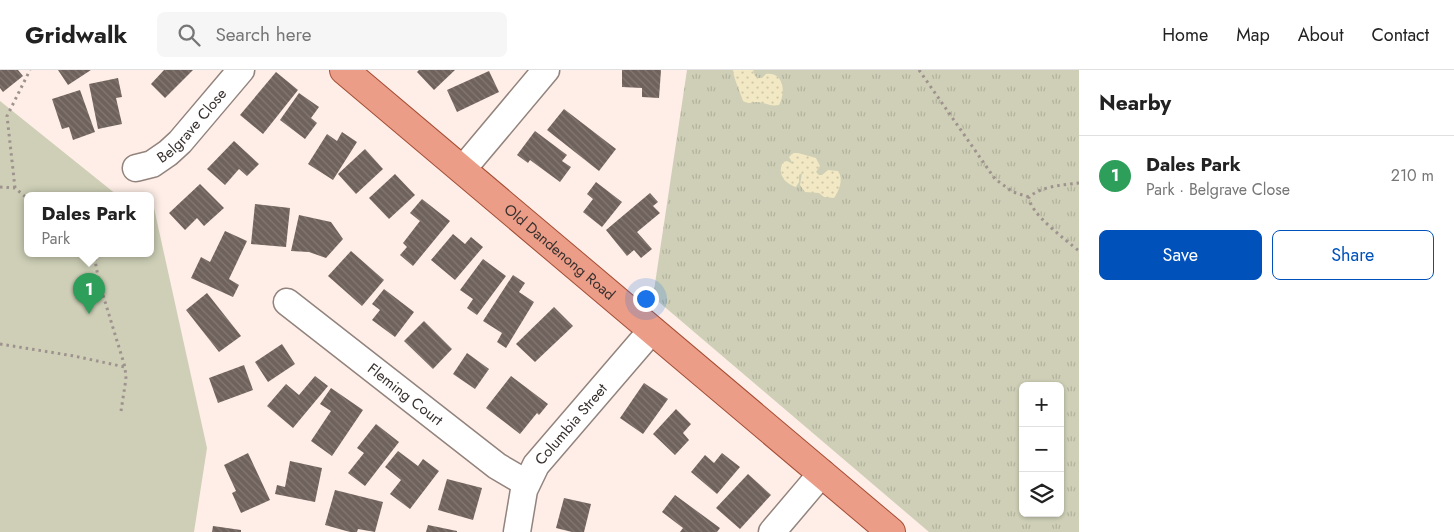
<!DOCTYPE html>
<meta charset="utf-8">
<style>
:root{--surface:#fff;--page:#f6f6f6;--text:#222;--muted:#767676;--line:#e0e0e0;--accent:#0051ba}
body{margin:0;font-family:Jost,sans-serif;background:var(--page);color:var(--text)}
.controls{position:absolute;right:15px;bottom:15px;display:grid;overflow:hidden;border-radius:8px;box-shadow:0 1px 4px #0004}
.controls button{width:45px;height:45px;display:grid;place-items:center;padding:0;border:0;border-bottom:1px solid var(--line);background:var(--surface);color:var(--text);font:25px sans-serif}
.you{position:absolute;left:645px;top:228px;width:18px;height:18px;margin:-12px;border:4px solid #fff;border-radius:50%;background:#1a73e8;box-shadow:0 0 0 8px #1a73e833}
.badge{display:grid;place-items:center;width:32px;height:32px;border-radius:50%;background:var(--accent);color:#fff;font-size:16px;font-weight:700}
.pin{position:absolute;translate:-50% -41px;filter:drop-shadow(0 1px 2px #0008)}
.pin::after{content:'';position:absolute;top:26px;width:18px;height:15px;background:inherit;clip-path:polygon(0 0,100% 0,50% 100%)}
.popup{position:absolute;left:24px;top:122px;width:130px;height:65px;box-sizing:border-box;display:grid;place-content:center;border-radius:8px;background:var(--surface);filter:drop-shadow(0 1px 4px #0005);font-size:16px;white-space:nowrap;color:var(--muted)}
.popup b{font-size:19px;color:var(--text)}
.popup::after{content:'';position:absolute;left:50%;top:100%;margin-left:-10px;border:10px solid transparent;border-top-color:var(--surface)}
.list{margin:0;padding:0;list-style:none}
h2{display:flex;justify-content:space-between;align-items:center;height:65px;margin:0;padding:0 20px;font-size:21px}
h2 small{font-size:16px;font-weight:400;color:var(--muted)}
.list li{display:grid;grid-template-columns:32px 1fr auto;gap:15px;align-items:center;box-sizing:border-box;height:80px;padding:0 20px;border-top:1px solid var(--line)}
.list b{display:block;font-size:19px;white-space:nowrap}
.list p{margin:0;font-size:16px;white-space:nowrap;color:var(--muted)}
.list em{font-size:16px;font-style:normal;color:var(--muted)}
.actions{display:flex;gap:10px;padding:15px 20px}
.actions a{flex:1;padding:11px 0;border:1px solid var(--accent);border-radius:8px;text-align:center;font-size:18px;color:var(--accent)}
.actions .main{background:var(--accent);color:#fff}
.icon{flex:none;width:28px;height:28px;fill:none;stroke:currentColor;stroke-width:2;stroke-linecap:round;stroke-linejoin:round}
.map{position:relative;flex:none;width:1079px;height:462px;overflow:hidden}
header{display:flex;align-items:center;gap:30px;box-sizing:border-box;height:70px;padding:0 25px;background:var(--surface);border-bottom:1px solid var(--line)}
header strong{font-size:24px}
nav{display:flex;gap:28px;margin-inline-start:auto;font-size:18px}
.search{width:350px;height:45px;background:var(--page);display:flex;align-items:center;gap:12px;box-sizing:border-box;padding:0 18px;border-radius:8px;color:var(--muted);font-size:19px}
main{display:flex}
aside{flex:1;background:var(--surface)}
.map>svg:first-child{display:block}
.grass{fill:url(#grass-tufts);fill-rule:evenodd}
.sand{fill:url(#sand-dots)}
.green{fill:#cecfb6}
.building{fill:url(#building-back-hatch)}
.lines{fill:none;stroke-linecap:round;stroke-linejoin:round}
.minor-casing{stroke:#92837d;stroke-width:29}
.major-casing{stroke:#a44c34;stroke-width:30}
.path{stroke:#9e928e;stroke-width:3;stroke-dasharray:2.5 4;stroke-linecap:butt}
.minor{stroke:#fff;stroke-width:26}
.major{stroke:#eb9d87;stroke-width:28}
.labels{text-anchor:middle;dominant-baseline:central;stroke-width:5;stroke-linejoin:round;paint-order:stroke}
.street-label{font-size:15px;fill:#37302e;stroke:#feeee7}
</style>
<header>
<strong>Gridwalk</strong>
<div class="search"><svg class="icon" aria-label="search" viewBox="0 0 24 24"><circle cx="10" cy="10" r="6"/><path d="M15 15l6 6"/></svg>Search here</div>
<nav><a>Home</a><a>Map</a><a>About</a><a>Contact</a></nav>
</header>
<main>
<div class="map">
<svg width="1079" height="462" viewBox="0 0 1079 462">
<defs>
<pattern id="grass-tufts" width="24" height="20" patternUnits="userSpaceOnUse" patternTransform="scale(1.25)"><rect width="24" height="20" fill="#cecfb6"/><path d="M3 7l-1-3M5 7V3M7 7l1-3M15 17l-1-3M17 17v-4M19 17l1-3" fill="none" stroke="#b2b29d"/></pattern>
<pattern id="sand-dots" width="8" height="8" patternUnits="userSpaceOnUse" patternTransform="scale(1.25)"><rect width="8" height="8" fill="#f2e8c3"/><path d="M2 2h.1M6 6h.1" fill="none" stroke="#d0c7a8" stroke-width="1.8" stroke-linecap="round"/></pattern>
<pattern id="building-back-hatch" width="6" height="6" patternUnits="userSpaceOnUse" patternTransform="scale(1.25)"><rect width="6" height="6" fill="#6f615b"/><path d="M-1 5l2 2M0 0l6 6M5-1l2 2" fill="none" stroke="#847974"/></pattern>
</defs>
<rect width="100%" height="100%" fill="#feeee7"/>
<path class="grass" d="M 687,0 L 1079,0 L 1079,462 L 929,462 L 653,227 ZM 1023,316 L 1060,316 L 1060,443 L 1023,443 Z"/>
<g class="sand">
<path d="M 733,0 L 753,0 L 755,6 L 759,8 L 762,8 L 766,4 C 784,2 786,22 779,35 C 770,37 764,32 756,32 C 750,33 749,34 743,31 C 741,24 733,7 733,0 Z"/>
<path d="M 793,83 L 798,83 L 816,88 L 820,96 L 816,102 L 819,105 L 822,105 L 828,100 L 838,101 C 844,109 839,121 834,128 L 824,127 L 819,123 L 805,122 L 800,115 L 802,103 L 799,105 L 799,112 L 796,117 C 784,113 777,104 783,92 L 787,91 L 793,94 L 789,87 Z"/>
</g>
<polygon class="green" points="0,31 117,125 28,125 28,183 150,183 150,129 152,129 207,378 194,462 0,462"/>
<g class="building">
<polygon points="0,0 18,0 23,6 3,22 0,18"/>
<polygon points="58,0 91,0 68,15"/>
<polygon points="164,0 193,0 165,28 151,14"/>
<polygon points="419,0 455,0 434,20 417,2"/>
<polygon points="622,0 661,0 659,28 642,27 642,18 622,17"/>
<polygon points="489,1 499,22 457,42 447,20"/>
<polygon points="276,2 298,20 263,64 240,45"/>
<polygon points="118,8 122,27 116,28 122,54 98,59 89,14"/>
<polygon points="80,20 95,62 73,70 69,57 62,59 52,29"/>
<polygon points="299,23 319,37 311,48 317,53 305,69 280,50"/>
<polygon points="564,39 616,79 599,101 547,60"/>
<polygon points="535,61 567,85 562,91 571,97 560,112 530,90 528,93 517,85"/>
<polygon points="342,62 357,72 333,110 308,94 327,64 337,71"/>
<polygon points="234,71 259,94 247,106 239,99 225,115 207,99"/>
<polygon points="365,79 383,99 356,124 338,104"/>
<polygon points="395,104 415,125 389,149 369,128"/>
<polygon points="596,112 622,132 602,157 583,142 593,129 587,124"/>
<polygon points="200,114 224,138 204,156 197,148 185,160 169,143"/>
<polygon points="650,123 658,132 653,136 660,143 637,162 652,179 641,188 634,180 627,186 606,160"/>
<polygon points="422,129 450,151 413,196 400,185 407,177 403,173 420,151 410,143"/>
<polygon points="255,134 290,138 286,177 251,174"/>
<polygon points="299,145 331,152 343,169 326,188 309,182 291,181"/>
<polygon points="225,161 247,171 229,209 239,215 233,227 191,208 201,187 210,192"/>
<polygon points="453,164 465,174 471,167 483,177 455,210 431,190"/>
<polygon points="351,181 384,210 362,236 328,206"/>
<polygon points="483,189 506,206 477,245 467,238 473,229 460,220"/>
<polygon points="513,205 525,213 519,222 534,232 506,278 497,272 502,263 483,251"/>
<polygon points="384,219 414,242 395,267 372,250 380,240 372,234"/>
<polygon points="207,223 241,266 219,282 186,240"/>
<polygon points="554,237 573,256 535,292 516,274"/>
<polygon points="424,251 452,279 433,299 404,271"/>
<polygon points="282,274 295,294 268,312 255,292"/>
<polygon points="467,283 489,299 475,319 453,304"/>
<polygon points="244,295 253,320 218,333 209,308"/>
<polygon points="315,306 328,316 293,358 267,336 286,314 299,325"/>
<polygon points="511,306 548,334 539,345 537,343 520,364 486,338"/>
<polygon points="644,313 668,329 643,364 620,348"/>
<polygon points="331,318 363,340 332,386 311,371 331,341 320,334"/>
<polygon points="676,339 691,354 683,363 689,370 675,385 653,364"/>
<polygon points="376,354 399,372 365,416 348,403 364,383 357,378"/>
<polygon points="398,381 418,396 423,389 439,401 410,439 390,424 401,410 385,397"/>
<polygon points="248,383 270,430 241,443 232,423 236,421 224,395"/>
<polygon points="722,383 740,397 717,424 691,402 705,385 714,393"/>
<polygon points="290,391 322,398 315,432 275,424 277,415 285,417"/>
<polygon points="748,404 771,425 740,459 716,438"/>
<polygon points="447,409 482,418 473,450 438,440"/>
<polygon points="335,420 383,432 375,462 358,459 357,462 350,462 325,455"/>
<polygon points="675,425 720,458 717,462 680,462 683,458 662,442"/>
<polygon points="564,428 591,434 584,462 572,462 556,458"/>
<polygon points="428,455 457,461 457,462 426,462"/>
<polygon points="213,456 241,460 241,462 212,462"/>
</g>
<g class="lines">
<defs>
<g id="minor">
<path id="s1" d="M 136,98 L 152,94 L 168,83 L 180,72 L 241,0"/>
<polyline points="462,100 546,0"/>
<path id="s2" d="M 287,232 L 497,396 L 526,413"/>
<path id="s3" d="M 517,462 L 524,420 L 536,395 L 652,260"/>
<polyline points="772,462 822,403"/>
</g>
<g id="major">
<path id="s4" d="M 344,0 L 891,462"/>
</g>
</defs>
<use href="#minor" class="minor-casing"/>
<use href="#major" class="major-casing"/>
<g class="path">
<polyline points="919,0 995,109 1013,122 1029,127"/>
<path d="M 1079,113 C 1063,115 1042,116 1029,127 C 1029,143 1066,170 1079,181"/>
<polyline points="0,117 15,118 28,129"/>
<polyline points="15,118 7,46 30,0"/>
<polyline points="89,183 95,190 99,212 125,297 126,309 121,341"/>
<polyline points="95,190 99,183"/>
<polyline points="0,274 74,286 125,297"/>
</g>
<use href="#minor" class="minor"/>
<use href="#major" class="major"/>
</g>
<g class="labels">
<g class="street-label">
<text stroke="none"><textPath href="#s1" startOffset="72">Belgrave Close</textPath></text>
<text stroke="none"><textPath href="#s4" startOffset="282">Old Dandenong Road</textPath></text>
<text stroke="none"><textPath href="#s2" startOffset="150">Fleming Court</textPath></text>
<text stroke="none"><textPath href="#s3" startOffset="124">Columbia Street</textPath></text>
</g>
</g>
</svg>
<div class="controls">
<button>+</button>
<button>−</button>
<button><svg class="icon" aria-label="layers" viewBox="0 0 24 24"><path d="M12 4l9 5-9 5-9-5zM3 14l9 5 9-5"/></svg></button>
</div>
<div class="you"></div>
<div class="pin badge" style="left:89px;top:244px;background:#2e9e5b">1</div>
<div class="popup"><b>Dales Park</b>Park</div>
</div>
<aside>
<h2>Nearby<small></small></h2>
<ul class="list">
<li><span class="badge" style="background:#2e9e5b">1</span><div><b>Dales Park</b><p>Park · Belgrave Close</p></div><em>210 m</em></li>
</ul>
<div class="actions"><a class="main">Save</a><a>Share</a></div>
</aside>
</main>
